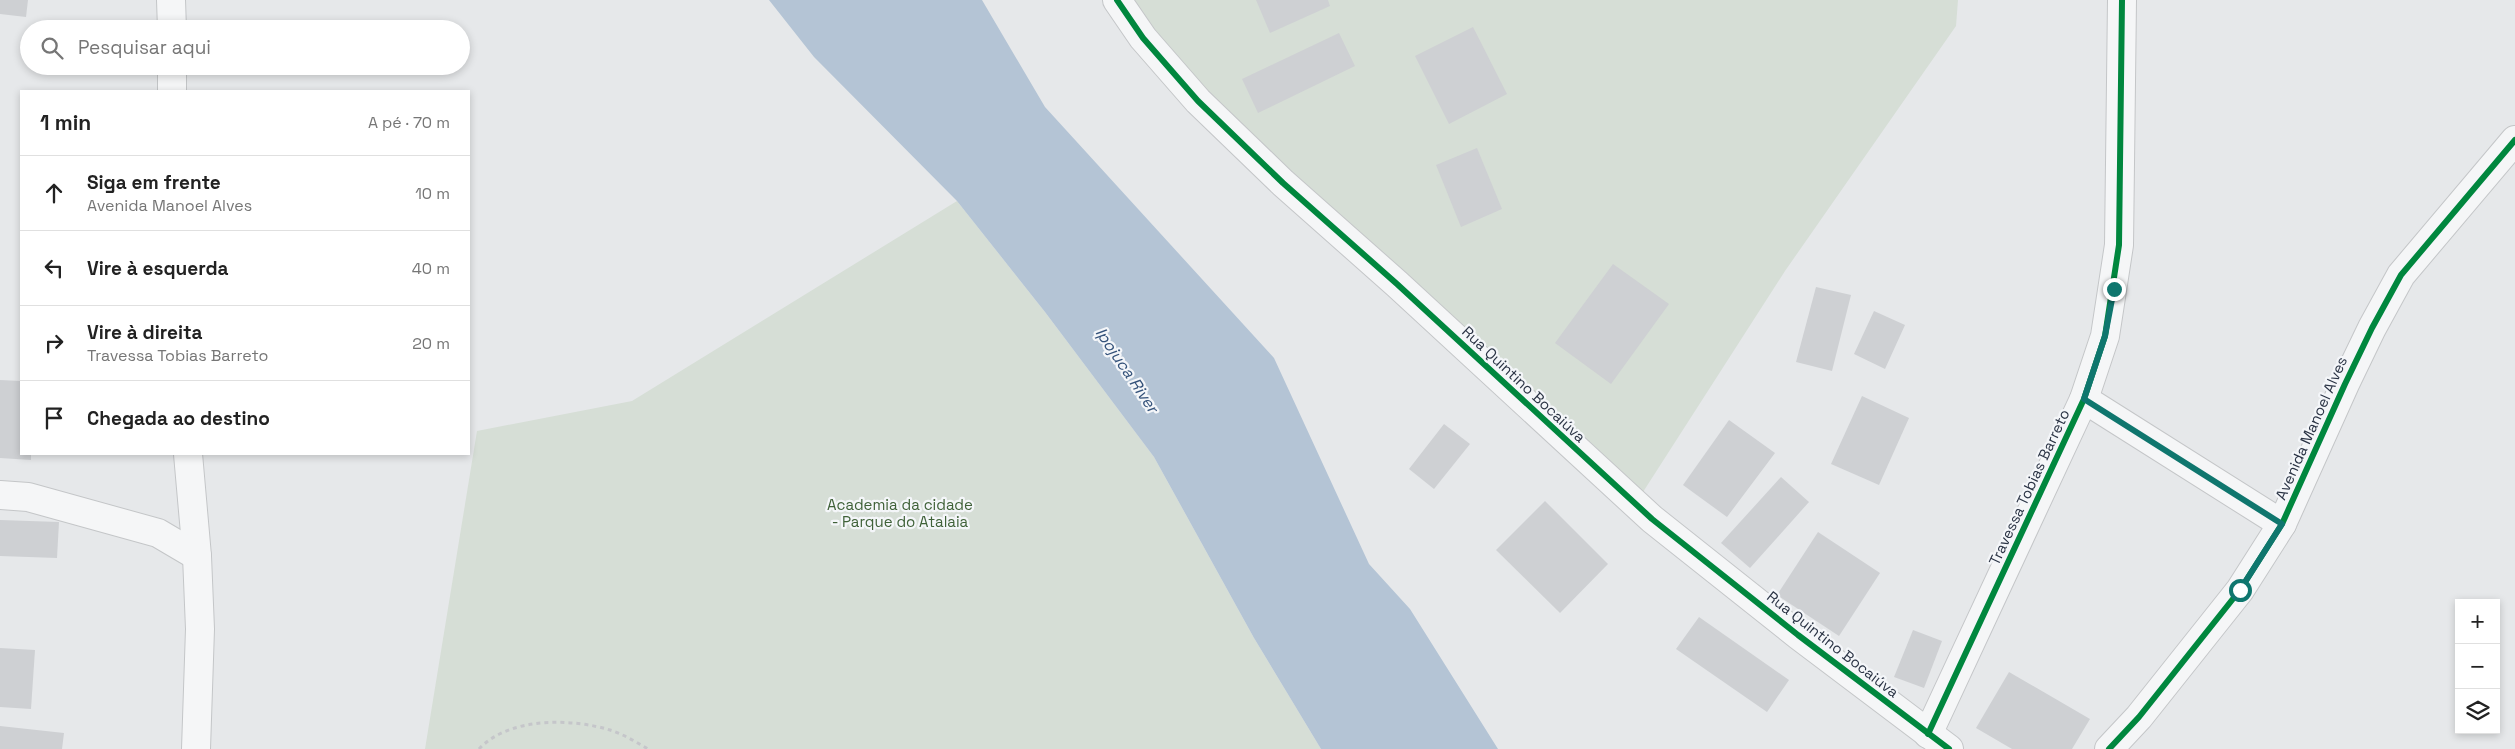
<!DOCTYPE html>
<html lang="pt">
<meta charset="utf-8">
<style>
:root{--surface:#fff;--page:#f2f2f2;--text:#222;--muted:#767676;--line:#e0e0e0}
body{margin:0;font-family:"Space Grotesk",sans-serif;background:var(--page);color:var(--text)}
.controls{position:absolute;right:15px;bottom:15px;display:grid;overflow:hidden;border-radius:0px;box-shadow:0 2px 8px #0003}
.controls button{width:45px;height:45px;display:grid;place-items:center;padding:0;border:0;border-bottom:1px solid var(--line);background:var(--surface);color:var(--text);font:25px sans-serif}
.stop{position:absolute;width:15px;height:15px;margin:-11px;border:4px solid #0f766e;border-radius:50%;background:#fff}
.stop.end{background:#0f766e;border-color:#fff;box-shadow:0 1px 5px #0008}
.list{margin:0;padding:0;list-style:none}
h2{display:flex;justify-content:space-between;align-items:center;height:65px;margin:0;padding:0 20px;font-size:21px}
h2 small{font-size:16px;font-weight:400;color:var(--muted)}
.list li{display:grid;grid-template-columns:32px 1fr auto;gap:15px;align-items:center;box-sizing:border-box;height:75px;padding:0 20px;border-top:1px solid var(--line)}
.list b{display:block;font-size:19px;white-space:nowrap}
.list p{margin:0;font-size:16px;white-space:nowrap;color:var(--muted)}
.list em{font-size:16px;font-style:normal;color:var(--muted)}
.icon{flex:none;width:28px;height:28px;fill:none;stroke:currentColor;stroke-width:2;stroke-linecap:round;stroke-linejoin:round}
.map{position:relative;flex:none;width:2515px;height:749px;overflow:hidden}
.search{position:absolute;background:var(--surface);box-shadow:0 2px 8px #0003;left:20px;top:20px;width:450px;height:55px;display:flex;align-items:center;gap:12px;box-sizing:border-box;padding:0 18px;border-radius:28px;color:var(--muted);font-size:19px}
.panel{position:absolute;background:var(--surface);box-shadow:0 2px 8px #0003;left:20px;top:90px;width:450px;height:365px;border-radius:0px}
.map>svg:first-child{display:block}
.green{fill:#d6ded6}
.water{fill:#b4c4d5}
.building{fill:#ced0d3}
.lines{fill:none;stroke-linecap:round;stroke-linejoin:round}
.street-casing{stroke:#c4c6c8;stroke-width:30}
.path{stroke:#c5c6ca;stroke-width:3;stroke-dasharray:4 4;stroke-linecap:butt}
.street{stroke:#f5f6f7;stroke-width:28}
.cycleway-casing{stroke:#f4f6f9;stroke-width:9}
.cycleway{stroke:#00873e;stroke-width:6}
.route{stroke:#0f766e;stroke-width:6}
.labels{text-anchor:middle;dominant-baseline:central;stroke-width:4.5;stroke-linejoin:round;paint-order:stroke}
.street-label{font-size:15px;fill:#2b3445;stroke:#f4f6f9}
.park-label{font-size:15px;fill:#3f6138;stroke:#f4f6f9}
.water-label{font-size:16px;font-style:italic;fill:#34527a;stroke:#f4f6f9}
</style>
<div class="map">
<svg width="2515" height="749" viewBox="0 0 2515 749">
<rect width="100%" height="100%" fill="#e6e8ea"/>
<g class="green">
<polygon points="1132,0 1958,0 1956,26 1785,271 1643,492 1384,261 1185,74"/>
<polygon points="957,201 1045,312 1154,457 1254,638 1321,749 425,749 477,431 632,401"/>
</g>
<polygon class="water" points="769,0 982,0 1045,107 1274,358 1369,564 1410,609 1498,749 1321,749 1254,638 1154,457 1045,312 957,201 814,57"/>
<g class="building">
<polygon points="0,0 28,0 26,17 0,14"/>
<polygon points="1256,0 1328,0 1330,6 1270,33"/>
<polygon points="1473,27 1507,94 1449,124 1415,56"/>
<polygon points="1339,33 1355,66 1258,113 1242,79"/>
<polygon points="1477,148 1502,209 1461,227 1436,165"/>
<polygon points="1613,264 1669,304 1611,384 1555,343"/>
<polygon points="1816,287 1851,295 1832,371 1796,362"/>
<polygon points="1874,311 1905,325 1885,369 1854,354"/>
<polygon points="0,380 21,381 21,454 31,454 31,460 0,458"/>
<polygon points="1862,396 1909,418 1879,485 1831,464"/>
<polygon points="1729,420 1775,453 1727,517 1683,485"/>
<polygon points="1444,424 1470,444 1434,489 1409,469"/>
<polygon points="1781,477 1809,502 1750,568 1721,543"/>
<polygon points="1545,501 1608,564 1560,613 1496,550"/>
<polygon points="0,520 59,522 57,558 0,556"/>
<polygon points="1818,532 1880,573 1839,636 1777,595"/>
<polygon points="1699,617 1789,680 1767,712 1676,649"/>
<polygon points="1913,630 1942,641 1924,688 1894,677"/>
<polygon points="0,648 35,650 31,709 0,707"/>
<polygon points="2009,672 2090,719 2072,749 2012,749 1976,728"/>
<polygon points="0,726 64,733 62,749 0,749"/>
</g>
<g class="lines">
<defs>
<g id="street">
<polyline points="171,0 172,29"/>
<polyline points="1117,0 1143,38 1198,101 1283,183 1397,284 1652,519 1798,635 1949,749"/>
<polyline points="172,66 172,91"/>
<polyline points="2084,399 2282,524"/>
<polyline points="188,454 197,556 200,629 196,749"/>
<polyline points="0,495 28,497 158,533 197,556"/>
<polyline points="1928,734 2084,399 2105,336 2119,245 2122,0"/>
<polyline points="2109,749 2139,717 2240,590 2282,524 2345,384 2372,328 2401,275 2515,140"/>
</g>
</defs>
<use href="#street" class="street-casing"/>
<path class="path" d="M 479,749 C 509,717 571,718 610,730 C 623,734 636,742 648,749"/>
<use href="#street" class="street"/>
<defs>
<g id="cycleway">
<polyline points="1117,0 1143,38 1198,101 1283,183 1397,284 1652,519 1798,635 1949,749"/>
<polyline points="1928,734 2084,399 2105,336 2119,245 2122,0"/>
<polyline points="2109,749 2139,717 2240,590 2282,524 2345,384 2372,328 2401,275 2515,140"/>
</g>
</defs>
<use href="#cycleway" class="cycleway-casing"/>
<use href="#cycleway" class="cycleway"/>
</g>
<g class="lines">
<polyline class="route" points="2114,289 2105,336 2084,399 2282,524 2240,590"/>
</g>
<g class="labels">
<g class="street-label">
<text transform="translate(1524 384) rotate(43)">Rua Quintino Bocaiúva</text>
<text transform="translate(2311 428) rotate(-66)">Avenida Manoel Alves</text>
<text transform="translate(2029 487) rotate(-65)">Travessa Tobias Barreto</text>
<text transform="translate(1833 644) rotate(38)">Rua Quintino Bocaiúva</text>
</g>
<g class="park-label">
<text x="900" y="504">Academia da cidade<tspan x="900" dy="17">- Parque do Atalaia</tspan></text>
</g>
<g class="water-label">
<text transform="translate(1127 370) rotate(56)">Ipojuca River</text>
</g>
</g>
</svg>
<div class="controls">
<button>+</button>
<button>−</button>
<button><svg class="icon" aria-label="layers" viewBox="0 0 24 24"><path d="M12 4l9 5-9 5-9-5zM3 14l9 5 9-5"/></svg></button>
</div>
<div class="stop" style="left:2240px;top:590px"></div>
<div class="stop end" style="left:2114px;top:289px"></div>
<div class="search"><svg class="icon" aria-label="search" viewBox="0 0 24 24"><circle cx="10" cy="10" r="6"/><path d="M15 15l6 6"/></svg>Pesquisar aqui</div>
<section class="panel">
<h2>1 min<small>A pé · 70 m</small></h2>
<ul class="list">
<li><svg class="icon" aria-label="ahead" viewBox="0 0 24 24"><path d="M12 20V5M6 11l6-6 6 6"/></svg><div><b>Siga em frente</b><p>Avenida Manoel Alves</p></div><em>10 m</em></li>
<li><svg class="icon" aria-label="left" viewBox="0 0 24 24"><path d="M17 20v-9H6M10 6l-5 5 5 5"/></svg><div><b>Vire à esquerda</b></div><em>40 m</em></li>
<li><svg class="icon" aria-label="right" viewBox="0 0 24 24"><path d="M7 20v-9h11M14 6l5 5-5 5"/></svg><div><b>Vire à direita</b><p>Travessa Tobias Barreto</p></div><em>20 m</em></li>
<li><svg class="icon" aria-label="arrive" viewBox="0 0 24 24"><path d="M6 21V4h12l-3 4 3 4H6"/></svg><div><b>Chegada ao destino</b></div></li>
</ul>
</section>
</div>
